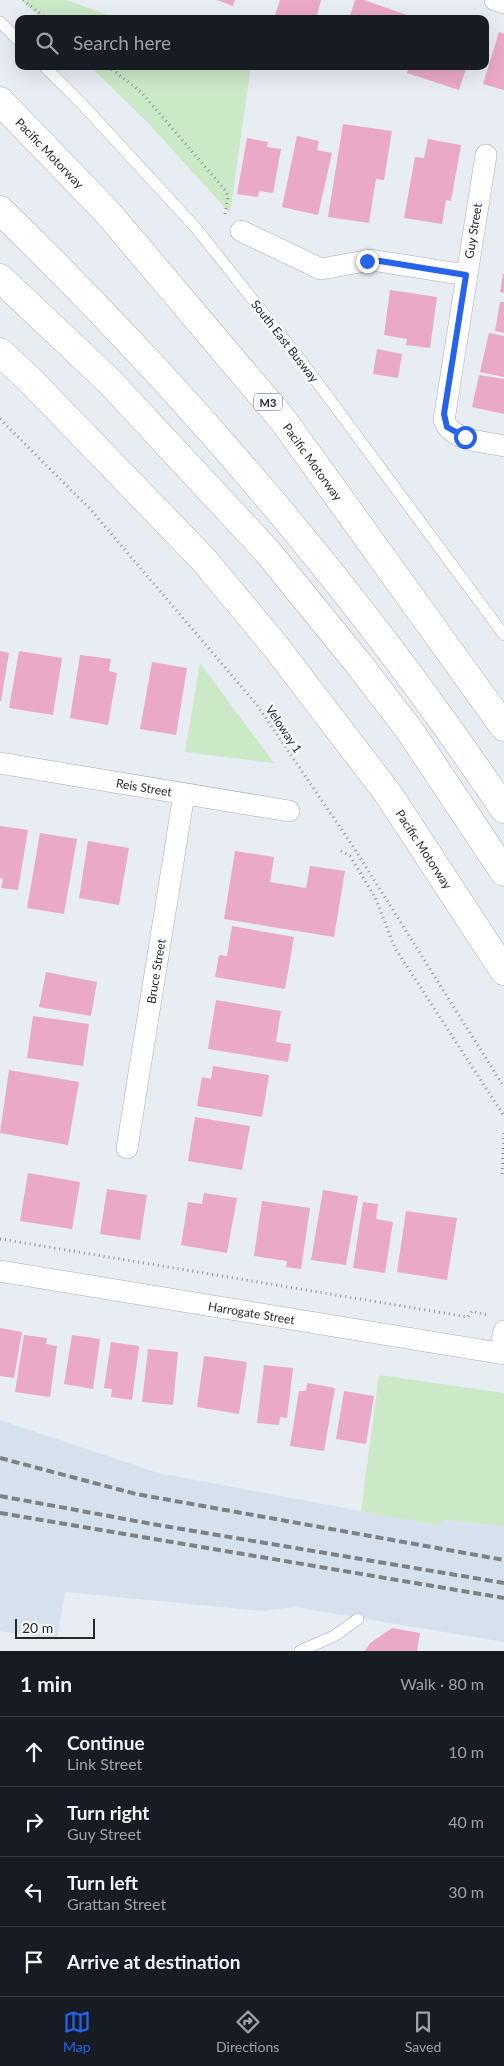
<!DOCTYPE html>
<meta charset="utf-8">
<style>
:root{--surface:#171b24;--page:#242831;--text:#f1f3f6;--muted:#9ea1a6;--line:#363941;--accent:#2563eb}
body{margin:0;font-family:Lato,sans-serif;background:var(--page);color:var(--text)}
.scale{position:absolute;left:15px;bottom:12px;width:80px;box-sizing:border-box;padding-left:5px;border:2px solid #252729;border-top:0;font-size:14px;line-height:18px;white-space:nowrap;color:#252729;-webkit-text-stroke:4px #f6fafe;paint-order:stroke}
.stop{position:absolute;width:15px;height:15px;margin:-11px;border:4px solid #2563eb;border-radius:50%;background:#fff}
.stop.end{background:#2563eb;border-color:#fff;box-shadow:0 1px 5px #0008}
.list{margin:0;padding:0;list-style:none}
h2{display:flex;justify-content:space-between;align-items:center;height:65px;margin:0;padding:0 20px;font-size:21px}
h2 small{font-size:16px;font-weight:400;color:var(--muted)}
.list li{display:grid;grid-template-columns:32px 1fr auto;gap:15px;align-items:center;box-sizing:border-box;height:70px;padding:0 20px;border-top:1px solid var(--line)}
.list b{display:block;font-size:19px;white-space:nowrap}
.list p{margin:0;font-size:16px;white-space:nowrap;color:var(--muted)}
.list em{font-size:16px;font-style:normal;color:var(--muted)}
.icon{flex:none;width:28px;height:28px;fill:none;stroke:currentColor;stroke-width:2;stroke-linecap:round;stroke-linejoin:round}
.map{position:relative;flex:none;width:504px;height:1651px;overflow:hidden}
.search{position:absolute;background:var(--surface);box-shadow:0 5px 20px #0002;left:15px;right:15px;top:15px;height:55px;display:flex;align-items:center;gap:12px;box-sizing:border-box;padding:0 18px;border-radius:10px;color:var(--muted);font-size:19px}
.sheet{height:345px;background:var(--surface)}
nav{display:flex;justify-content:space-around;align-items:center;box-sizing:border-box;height:70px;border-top:1px solid var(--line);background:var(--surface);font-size:14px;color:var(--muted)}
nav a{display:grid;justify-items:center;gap:2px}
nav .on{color:var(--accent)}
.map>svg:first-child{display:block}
.built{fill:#d7e1ee}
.green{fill:#cbe8c7}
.building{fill:#eaa9c7}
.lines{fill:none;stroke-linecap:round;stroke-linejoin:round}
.service-casing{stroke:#a8adb4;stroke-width:12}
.minor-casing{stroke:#a8adb4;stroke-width:22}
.motorway-casing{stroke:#a8adb4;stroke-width:29}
.path{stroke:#8d9195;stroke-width:3;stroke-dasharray:1 4;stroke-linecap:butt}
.service{stroke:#fff;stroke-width:11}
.minor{stroke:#fff;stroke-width:21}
.motorway{stroke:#fff;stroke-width:28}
.rail{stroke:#7d8084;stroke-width:4;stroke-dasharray:8 4;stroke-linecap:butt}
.route{stroke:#2563eb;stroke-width:6}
.labels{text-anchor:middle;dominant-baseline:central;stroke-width:5;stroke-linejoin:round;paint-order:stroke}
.shield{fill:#f6fafe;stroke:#646669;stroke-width:1}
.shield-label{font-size:11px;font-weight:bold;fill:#252729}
.street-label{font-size:12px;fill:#252729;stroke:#f6fafe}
</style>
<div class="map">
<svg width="504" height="1651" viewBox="0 0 504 1651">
<rect width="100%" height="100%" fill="#e7edf3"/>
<polygon class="built" points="0,1420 158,1473 441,1526 442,1520 504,1526 504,1642 295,1607 261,1611 65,1592 57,1640 0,1631"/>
<g class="green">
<polygon points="22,0 66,0 119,19 41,19"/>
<polygon points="90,66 251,66 230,213 149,124"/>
<polygon points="200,663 274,763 185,752"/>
<polygon points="379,1375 504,1393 504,1526 442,1520 441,1526 361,1511"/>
</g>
<g class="building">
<polygon points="217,0 235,0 233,6"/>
<polygon points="280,0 321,0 316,19 274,19"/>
<polygon points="355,0 364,0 407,15 406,19 349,19"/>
<polygon points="499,32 504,34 504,90 483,84"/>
<polygon points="409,66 467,66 459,90 407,73"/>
<polygon points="343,124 392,131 384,180 376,179 369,223 328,217"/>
<polygon points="297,136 319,141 317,150 332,153 318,215 282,207"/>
<polygon points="247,138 268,142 267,147 281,149 273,193 259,191 258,197 237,194"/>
<polygon points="428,139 461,145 451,201 446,200 442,224 404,218 415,157 424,158"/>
<polygon points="503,274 504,274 504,293 500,292"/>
<polygon points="390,290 437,297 430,348 406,345 407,339 384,335"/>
<polygon points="500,302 504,302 504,333 495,331"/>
<polygon points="489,333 504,336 504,377 480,372"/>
<polygon points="377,349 402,354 398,378 373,374"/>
<polygon points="479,375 504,379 504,414 472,407"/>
<polygon points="0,651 9,653 1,701 0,701"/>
<polygon points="19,651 62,658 53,715 9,708"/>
<polygon points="80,655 111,659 109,671 117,673 108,725 70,718"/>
<polygon points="152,662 187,668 176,735 140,729"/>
<polygon points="0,826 28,830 18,890 1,888 3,879 0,878"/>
<polygon points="40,833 77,839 64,914 27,908"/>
<polygon points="88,841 129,848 119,905 79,898"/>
<polygon points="235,851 274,857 270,882 306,888 310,866 345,871 334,937 224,919"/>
<polygon points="232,926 294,937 285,989 215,977 219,955 227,956"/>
<polygon points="46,972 97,982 91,1016 39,1007"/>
<polygon points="216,1000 281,1011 276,1042 291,1044 288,1062 208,1049"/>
<polygon points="33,1016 89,1024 83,1066 27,1058"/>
<polygon points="213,1066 269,1075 262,1117 197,1106 202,1077 211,1079"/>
<polygon points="9,1070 79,1082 68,1145 0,1133"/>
<polygon points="195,1117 250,1126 242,1170 188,1161"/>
<polygon points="28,1173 80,1182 72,1229 20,1221"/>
<polygon points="107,1189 147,1195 140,1240 100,1234"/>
<polygon points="323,1190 358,1196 346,1265 311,1260"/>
<polygon points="204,1193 237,1198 227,1253 181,1245 188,1202 202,1204"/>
<polygon points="262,1201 310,1208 301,1269 286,1267 287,1261 254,1256"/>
<polygon points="363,1202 378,1204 376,1219 393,1222 385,1273 353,1268"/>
<polygon points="406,1211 457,1218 447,1280 397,1272"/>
<polygon points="0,1328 22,1332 14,1378 0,1376"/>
<polygon points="24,1335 47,1338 46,1344 57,1346 50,1397 15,1392"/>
<polygon points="72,1335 100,1339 93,1389 64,1384"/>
<polygon points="111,1342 139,1346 132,1400 111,1397 112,1389 104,1388"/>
<polygon points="148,1349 178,1352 173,1405 142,1402"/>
<polygon points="204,1356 247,1362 239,1414 197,1407"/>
<polygon points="264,1365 293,1368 287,1418 280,1417 279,1425 257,1423"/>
<polygon points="307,1383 335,1388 324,1451 290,1446 299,1391 306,1391"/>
<polygon points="344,1391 374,1396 366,1444 336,1439"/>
<polygon points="392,1628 420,1633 417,1651 365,1651 370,1643"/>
</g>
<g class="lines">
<defs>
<g id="service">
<polyline points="0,22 19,41"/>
<polyline points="44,66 82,104 196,228 300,359 504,635"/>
<polyline points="300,1651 334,1636 358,1619"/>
</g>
<g id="minor">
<polyline points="495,0 504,3"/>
<path d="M 486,155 L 444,420 C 451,441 485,442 504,446"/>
<polyline points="241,231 321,269 371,260 466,275"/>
<path id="s1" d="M 0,763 L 289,811"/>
<path id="s2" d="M 127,1148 L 184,794"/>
<path id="s3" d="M 0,1271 L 504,1354"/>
<polyline points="500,1353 504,1331"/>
</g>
<g id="motorway">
<path id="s4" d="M 0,101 L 108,213 L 283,420 L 504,727"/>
<path d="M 0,210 C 187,392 358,592 504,809"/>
<polyline points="0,278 110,382 266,550 358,663 410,731 504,872"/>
<path id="s5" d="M 0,352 L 29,379 L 203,559 L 276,647 L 389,795 L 504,971"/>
</g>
</defs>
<use href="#service" class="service-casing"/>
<use href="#minor" class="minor-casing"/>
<use href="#motorway" class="motorway-casing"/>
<g class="path">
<polyline points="23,0 47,19"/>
<polyline points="108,66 141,92 225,190 228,196 225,214"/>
<polyline points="0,419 91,510 257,705 354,848 504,1087"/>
<polyline points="341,851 350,856 375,897 395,948 504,1116"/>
<polyline points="504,1133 502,1175 504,1176"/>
<polyline points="0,1239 468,1317 472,1311 487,1315"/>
</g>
<use href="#service" class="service"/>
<use href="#minor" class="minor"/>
<use href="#motorway" class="motorway"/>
<g class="rail">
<polyline points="0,1458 136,1494 504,1560"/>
<polyline points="0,1496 152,1524 504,1583"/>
<polyline points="0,1513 504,1598"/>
</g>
</g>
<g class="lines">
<polyline class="route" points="367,261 380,261 466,275 444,414 447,427 465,437"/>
</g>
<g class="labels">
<rect class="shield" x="254" y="393.5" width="28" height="17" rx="4"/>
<g class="shield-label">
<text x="268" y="402">M3</text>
</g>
<g class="street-label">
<text stroke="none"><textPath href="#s4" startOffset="72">Pacific Motorway</textPath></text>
<text transform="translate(473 231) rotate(-81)">Guy Street</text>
<text transform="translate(285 341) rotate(52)">South East Busway</text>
<text stroke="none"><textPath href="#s4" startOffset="478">Pacific Motorway</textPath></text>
<text transform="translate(284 729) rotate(56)">Veloway 1</text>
<text stroke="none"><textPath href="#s1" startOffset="146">Reis Street</textPath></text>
<text stroke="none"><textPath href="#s5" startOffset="655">Pacific Motorway</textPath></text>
<text stroke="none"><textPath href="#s2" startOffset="179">Bruce Street</textPath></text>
<text stroke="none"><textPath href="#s3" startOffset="255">Harrogate Street</textPath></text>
</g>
</g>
</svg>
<div class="scale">20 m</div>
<div class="stop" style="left:465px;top:437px"></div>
<div class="stop end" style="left:367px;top:261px"></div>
<div class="search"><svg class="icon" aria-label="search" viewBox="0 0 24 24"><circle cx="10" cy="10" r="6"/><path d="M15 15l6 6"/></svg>Search here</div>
</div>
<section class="sheet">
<h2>1 min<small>Walk · 80 m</small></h2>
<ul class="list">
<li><svg class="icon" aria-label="ahead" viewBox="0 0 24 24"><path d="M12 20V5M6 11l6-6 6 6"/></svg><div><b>Continue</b><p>Link Street</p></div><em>10 m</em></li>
<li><svg class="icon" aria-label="right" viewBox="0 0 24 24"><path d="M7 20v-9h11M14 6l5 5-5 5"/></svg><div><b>Turn right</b><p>Guy Street</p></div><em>40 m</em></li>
<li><svg class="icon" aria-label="left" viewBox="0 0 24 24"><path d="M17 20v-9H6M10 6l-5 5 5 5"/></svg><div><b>Turn left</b><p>Grattan Street</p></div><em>30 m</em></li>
<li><svg class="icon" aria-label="arrive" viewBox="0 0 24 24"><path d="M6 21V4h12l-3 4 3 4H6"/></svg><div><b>Arrive at destination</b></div></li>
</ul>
</section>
<nav>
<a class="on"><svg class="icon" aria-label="map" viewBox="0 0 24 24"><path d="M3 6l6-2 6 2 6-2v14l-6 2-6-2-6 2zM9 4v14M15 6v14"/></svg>Map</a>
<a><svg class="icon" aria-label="directions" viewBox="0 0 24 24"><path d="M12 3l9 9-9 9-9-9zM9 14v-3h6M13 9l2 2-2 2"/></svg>Directions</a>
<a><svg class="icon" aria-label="saved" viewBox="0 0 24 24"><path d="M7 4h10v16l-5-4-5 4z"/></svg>Saved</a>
</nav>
